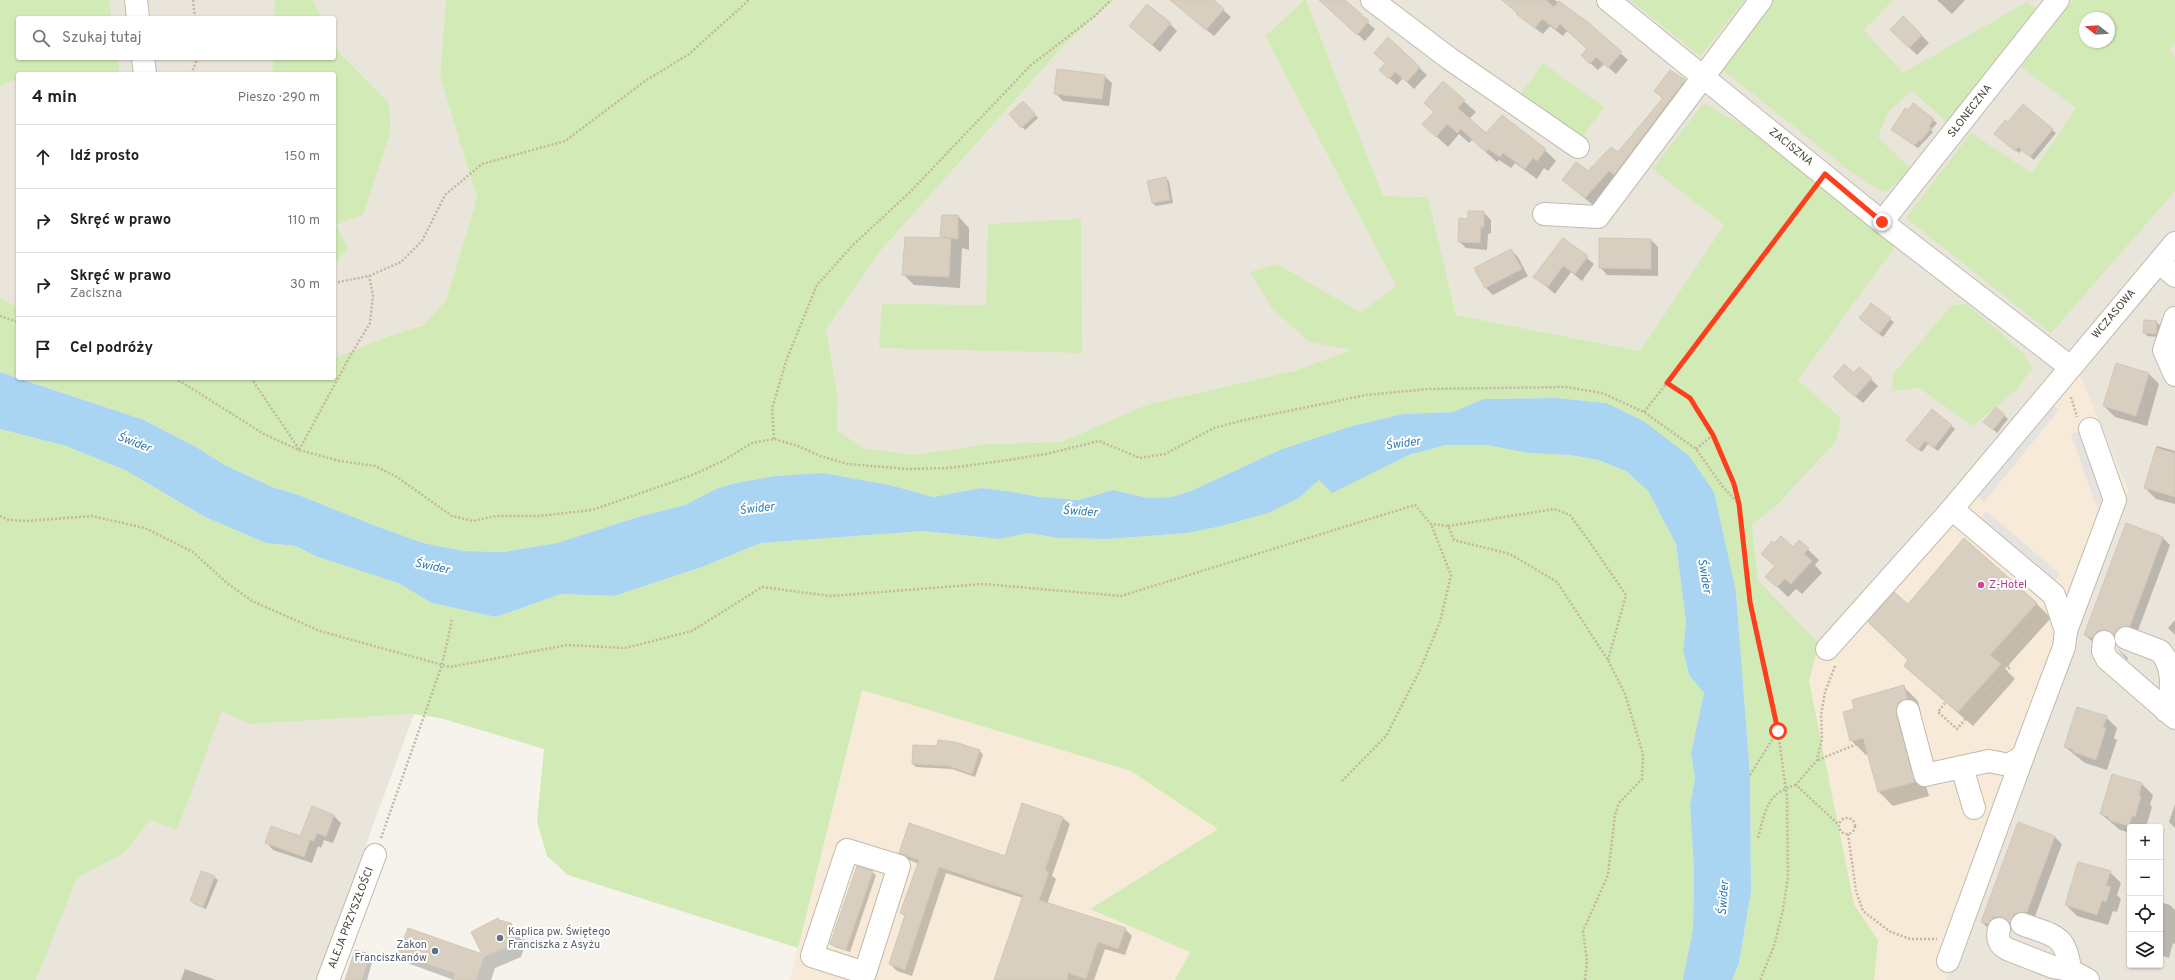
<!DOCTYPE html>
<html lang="pl">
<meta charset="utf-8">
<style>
:root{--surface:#fff;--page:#f6f6f6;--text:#222;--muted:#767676;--line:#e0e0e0}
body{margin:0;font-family:Overpass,sans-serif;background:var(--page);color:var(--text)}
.controls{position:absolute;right:12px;bottom:12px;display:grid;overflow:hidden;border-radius:4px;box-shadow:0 1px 3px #0004}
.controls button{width:36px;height:36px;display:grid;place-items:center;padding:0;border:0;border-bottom:1px solid var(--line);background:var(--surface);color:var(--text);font:20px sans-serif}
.compass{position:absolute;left:2079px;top:12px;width:36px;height:36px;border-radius:50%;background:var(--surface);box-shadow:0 1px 3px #0004;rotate:287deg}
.stop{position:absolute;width:12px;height:12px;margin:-9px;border:3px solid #fc3f1d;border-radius:50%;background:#fff}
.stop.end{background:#fc3f1d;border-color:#fff;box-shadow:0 1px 4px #0008}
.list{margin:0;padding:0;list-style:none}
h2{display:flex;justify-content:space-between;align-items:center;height:52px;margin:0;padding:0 16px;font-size:17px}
h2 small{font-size:13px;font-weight:400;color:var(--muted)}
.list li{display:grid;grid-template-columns:26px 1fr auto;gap:12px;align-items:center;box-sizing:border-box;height:64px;padding:0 16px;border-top:1px solid var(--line)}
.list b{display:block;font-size:15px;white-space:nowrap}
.list p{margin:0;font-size:13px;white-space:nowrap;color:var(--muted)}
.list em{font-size:13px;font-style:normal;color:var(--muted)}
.icon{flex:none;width:22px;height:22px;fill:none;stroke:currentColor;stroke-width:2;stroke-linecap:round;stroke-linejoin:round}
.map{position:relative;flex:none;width:2175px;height:980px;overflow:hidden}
.search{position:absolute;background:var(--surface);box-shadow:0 1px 3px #0004;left:16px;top:16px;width:320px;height:44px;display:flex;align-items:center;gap:10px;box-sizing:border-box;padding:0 14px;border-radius:4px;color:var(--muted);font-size:15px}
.panel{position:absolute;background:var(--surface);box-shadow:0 1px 3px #0004;left:16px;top:72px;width:320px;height:308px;border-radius:4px}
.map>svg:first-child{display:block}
.residential{fill:#eae5da;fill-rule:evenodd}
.commercial{fill:#f7ead8}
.green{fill:#d2eab5;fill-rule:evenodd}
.parking{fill:#e5e3e0}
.water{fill:#a9d4f2}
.shadow{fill:#0003}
.building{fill:#d8cfc1;stroke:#d3c7b4}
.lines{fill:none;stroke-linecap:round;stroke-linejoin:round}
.minor-casing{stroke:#c2bbae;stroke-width:24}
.path{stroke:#c4b79f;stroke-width:2.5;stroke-dasharray:2 2;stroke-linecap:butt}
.minor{stroke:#fff;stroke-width:22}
.route{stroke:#fc3f1d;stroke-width:5}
.hotel-dot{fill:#d1479c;stroke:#fff;stroke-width:1.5}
.worship-dot{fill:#6b7280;stroke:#fff;stroke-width:1.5}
.service-dot{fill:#5c6f8a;stroke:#fff;stroke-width:1.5}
.labels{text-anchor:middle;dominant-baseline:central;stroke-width:4;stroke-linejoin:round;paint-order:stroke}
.street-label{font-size:11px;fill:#4b4439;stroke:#fff}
.hotel-label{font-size:11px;fill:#b23c85;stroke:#fff;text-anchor:start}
.worship-label{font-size:11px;fill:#5b616d;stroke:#fff;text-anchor:start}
.service-label{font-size:11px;fill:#4e5e75;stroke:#fff;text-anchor:end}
.water-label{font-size:12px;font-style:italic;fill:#2e7ab2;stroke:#fff}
</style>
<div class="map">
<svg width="2175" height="980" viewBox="0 0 2175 980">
<rect width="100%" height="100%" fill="#f6f3ec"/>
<g class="residential">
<polygon points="109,0 275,0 274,18 112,18"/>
<polygon points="313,0 446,0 440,77 477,198 446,300 424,325 389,336 334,358 334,264 348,248 337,225 363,215 391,131 389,103 337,50 334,44 334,18 322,18"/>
<polygon points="1114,0 1304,0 1265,36 1396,286 1360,312 1278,264 1353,350 1297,370 1146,405 1061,442 986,444 914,455 864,448 837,430 838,397 826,329 882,249 1066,43"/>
<path d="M 1306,0 L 2175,0 L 2175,243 L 2063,364 L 1819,643 L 1758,580 L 1752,525 L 1778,504 L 1841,418 L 1798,380 L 1898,243 L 1652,169 L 1724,225 L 1640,351 L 1456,315 L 1428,197 L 1383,196 ZM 2085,18 L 2109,18 L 2109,42 L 2085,42 Z"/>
<polygon points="118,58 273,58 272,74 120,74"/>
<polygon points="18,79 18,307 0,298 0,85"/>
<path d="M 2175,258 L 2175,980 L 1946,980 L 2128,490 L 2079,373 ZM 2130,827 L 2160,827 L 2160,965 L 2130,965 Z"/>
<polygon points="222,710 250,724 414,714 316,980 36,980 77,878 124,853 150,820 177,830"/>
</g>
<g class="commercial">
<polygon points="2079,373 2128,490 1946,980 1864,980 1787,681 2042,388 2048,377 2064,391"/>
<polygon points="861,690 1131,771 1219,829 1090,909 1190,952 1175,980 790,980"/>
</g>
<g class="green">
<polygon points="0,0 109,0 112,18 18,18 18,58 118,58 120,74 18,74 18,79 0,85"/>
<polygon points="275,0 313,0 322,18 274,18"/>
<polygon points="446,0 1114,0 1066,43 882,249 826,329 838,397 837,430 864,448 914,455 986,444 1061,442 1146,405 1297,370 1352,350 1309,342 1272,308 1250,272 1278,264 1360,312 1396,286 1265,36 1304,0 1306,0 1383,196 1428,197 1456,315 1640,351 1724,225 1652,169 1704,103 1775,144 1898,243 1798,380 1841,418 1836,441 1778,504 1752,525 1758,580 1819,643 1809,681 1854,904 1878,940 1874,980 1732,980 1739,963 1751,892 1750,775 1736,592 1606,403 1557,398 1483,399 1453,412 1403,414 1352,426 1282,449 1193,490 1172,497 1148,498 1113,490 1078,500 1040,497 1006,491 981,488 933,497 890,485 823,473 775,476 736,483 718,488 685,505 638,517 557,543 504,552 464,551 423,543 376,526 296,494 272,487 225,465 196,447 144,420 19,378 334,378 334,358 389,336 424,325 446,300 477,198 440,77"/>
<polygon points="1630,0 1745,0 1700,56"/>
<polygon points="1772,0 1893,0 1864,30 1903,73 2027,2 2039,10 1947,122 1912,91 1888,112 1878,137 1912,170 1886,192 1873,187 1847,169 1719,67"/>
<path d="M 2073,0 L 2175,0 L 2175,43 L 2169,50 L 2175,56 L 2175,191 L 2051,333 L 1906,218 L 1971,133 L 2032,173 L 2076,108 L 2021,67 ZM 2085,18 L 2109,18 L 2109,42 L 2085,42 Z"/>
<polygon points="334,44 337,50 389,103 391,131 363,215 337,225 348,248 334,264 334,74 272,74 273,58 334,58"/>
<polygon points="1543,63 1604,107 1580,140 1519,96"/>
<polygon points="1081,219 1082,353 879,348 882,304 986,305 988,224"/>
<polygon points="0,298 18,307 18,378 0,372"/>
<polygon points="1967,304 2023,353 2032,368 2018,388 1973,426 1919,388 1892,391 1894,373 1952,305"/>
<polygon points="0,429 66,446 125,470 205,517 266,543 295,546 318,557 398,583 432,603 496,617 561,594 614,596 702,567 761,543 923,531 999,539 1029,533 1057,538 1109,539 1187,533 1299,498 1319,480 1372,472 1409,455 1446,445 1487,445 1527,453 1570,455 1598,460 1626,471 1648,491 1676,544 1686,622 1683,651 1689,675 1704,693 1691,753 1695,778 1690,805 1694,871 1693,929 1685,975 1683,980 1175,980 1190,952 1090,909 1218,829 1131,771 862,690 798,948 568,875 547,856 537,821 544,749 440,718 414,714 250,724 222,711 177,830 150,820 124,853 77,878 36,980 0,980"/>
</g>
<g class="parking">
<polygon points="2049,402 2059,410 1984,502 1974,493"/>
<polygon points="2084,430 2109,501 2096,506 2071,434"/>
<polygon points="1986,511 2060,574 2051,585 1977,522"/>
</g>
<polygon class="water" points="0,372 144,420 196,447 225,465 272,487 296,494 376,526 423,543 464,551 504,552 557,543 638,517 685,505 718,488 736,483 775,476 823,473 890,485 933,497 981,488 1006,491 1040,497 1078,500 1113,490 1148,498 1172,497 1193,490 1282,449 1352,426 1403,414 1453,412 1483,399 1557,398 1606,403 1645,422 1689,456 1714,492 1736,592 1750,775 1751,892 1739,963 1732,980 1683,980 1693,929 1694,871 1690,805 1695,778 1691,753 1704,693 1689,675 1683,651 1686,622 1676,544 1648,491 1626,471 1598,460 1570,455 1527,453 1487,445 1446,445 1409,455 1332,493 1319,480 1299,498 1268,513 1221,526 1187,533 1109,539 1057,538 1029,533 999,539 923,531 761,543 702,567 614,596 561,594 496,617 432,603 398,583 318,557 295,546 266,543 205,517 125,470 66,446 0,429"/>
<g class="shadow">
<polygon points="1183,0 1212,0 1231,17 1214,36 1185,12"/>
<polygon points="1333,0 1342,0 1375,29 1365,41 1334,13"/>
<polygon points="1516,0 1555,0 1588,24 1628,60 1616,74 1604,64 1598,70 1589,62 1588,49 1567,31 1563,36 1550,26 1543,34 1525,21 1517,14"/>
<polygon points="1937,0 1965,0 1952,14"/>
<polygon points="1903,17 1929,43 1917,55 1891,30"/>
<polygon points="1170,24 1177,31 1160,52 1130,26"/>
<polygon points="1388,39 1427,75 1414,89 1403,78 1397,85 1388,77"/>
<polygon points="1670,71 1693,89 1594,206 1563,180 1588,173 1618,153 1663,99 1655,91"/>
<polygon points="1104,76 1112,83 1109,106 1063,101 1055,93"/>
<polygon points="1443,83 1476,112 1469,119 1486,134 1545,150 1556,161 1548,171 1544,168 1537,179 1515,163 1511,168 1499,160 1497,162 1472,140 1469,143 1459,134 1448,147 1435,135 1435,112"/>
<polygon points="1023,102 1038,118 1025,130 1010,114"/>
<polygon points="1913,104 1937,123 1931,130 1933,132 1918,148 1896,133"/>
<polygon points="2023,106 2056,133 2034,160 2022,150 2019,153 1999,137"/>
<polygon points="1166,178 1169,181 1173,203 1156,206 1153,203"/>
<polygon points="1483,212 1491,220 1491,233 1488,234 1487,250 1466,248 1459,241 1469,220"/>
<polygon points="958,216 969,228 969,250 962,248 960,288 914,285 903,274 944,239 941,236"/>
<polygon points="1564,239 1594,264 1582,281 1571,272 1555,294 1535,277"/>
<polygon points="1651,240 1658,247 1658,276 1607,275 1600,267"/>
<polygon points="1511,250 1518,257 1528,276 1493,295 1486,288 1476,269"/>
<polygon points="1890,319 1894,322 1883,337 1864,322"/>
<polygon points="2156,322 2160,325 2159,337 2147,336 2144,332"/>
<polygon points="1859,368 1878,386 1863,403 1841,384"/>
<polygon points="2148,373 2159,384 2147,426 2115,417 2104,406"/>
<polygon points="1996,408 2008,419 1997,433 1988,425"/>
<polygon points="1932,411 1955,429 1938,451 1928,444 1922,452 1910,443"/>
<polygon points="2157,446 2175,451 2175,504 2156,499 2145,488"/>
<polygon points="2127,524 2163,538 2170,545 2137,633 2122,642 2113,636 2100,645 2093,642 2085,635"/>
<polygon points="1799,541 1819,560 1815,565 1822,573 1802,594 1796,589 1788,597 1766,576 1775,566 1763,554 1774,544 1793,549"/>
<polygon points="2036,603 2051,618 2005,669 2015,679 1973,726 1920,680 1905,666 1909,660 1869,622 1908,605"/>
<polygon points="2175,620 2175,635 2168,628"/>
<polygon points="2117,648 2128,658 2127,660 2121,653"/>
<polygon points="1903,686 1918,701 1921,714 1913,717 1910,729 1929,796 1893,806 1879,792 1868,754 1866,755 1851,740"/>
<polygon points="2106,717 2117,728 2114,738 2117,740 2107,770 2085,763 2065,747"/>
<polygon points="952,742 980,751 983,755 975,777 952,769 916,767 913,764 938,747"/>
<polygon points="2142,784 2153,795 2150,805 2152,807 2146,827 2130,827 2130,833 2120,830 2101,814"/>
<polygon points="1023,804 1063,818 1070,824 1052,876 1056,879 1047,904 1125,929 1132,936 1125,955 1105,949 1094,980 996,980 1023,898 946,873 912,976 897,971 890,964 906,917 901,913 919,864 907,859 900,853 1005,857"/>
<polygon points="2175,804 2175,828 2169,822"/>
<polygon points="333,815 341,823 333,843 324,840 321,848 318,846 312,863 273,850 266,842 301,838"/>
<polygon points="2018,823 2055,837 2062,844 2034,919 2017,930 2009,923 1989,929 1982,922"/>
<polygon points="872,872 876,875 850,952 835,947 831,944"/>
<polygon points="2110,872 2121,883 2117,895 2121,899 2117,912 2113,911 2108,925 2077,916 2066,905"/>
<polygon points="214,877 218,880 206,909 194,904 191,901"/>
<polygon points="2160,902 2170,905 2175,910 2175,944 2173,943 2169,958 2160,955"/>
<polygon points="498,919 510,924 522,936 525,940 525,946 521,957 495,968 491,980 454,980 410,964 399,953 484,956"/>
<polygon points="2130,926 2130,941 2127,937"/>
<polygon points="355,951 370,955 373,959 367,980 349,980"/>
<polygon points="185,969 216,980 181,980"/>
</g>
<g class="building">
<polygon points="1170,0 1214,0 1224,9 1206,30"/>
<polygon points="1319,0 1345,0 1369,21 1357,35"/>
<polygon points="1502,0 1546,0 1554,7 1559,1 1589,23 1622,52 1608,68 1596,57 1590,64 1581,55 1587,49 1560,24 1556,29 1542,19 1535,28 1516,14 1517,13"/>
<polygon points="1147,4 1171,23 1152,45 1129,26"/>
<polygon points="1903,16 1922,35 1909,48 1890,30"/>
<polygon points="1388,37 1420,67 1407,82 1395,72 1389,79 1379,70 1385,63 1374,53"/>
<polygon points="1057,69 1105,75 1102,99 1054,94"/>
<polygon points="1670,70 1685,80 1614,175 1609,171 1585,198 1562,180 1576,162 1588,171 1611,147 1618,152 1663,98 1654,91"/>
<polygon points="1443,81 1465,100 1458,108 1486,133 1502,115 1546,149 1537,161 1533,158 1525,169 1503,153 1500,157 1488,149 1486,152 1461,129 1457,133 1447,124 1436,137 1422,124 1434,112 1424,103"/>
<polygon points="1023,101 1036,115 1021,128 1009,114"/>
<polygon points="1913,103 1934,119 1929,126 1931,128 1921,141 1919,140 1915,145 1891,130 1905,108 1908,110"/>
<polygon points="2023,104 2053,129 2030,157 2018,147 2015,151 1994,134 2005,120 2008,122"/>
<polygon points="1166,177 1170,200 1152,203 1147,181"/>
<polygon points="1468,211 1484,211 1484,227 1481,227 1480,243 1458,242 1459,218 1468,219"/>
<polygon points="942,215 958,215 958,239 951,238 949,277 902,275 905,237 951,238 940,236"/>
<polygon points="1563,238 1588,256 1575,274 1563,266 1548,287 1533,277"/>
<polygon points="1599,238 1651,239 1651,269 1599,268"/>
<polygon points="1511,249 1522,269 1485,288 1474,268"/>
<polygon points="1871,303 1891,318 1879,334 1859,318"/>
<polygon points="2144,320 2157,321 2156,334 2143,333"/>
<polygon points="2116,363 2149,373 2136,416 2103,406"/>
<polygon points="1844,364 1854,373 1859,367 1872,378 1855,397 1833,377"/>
<polygon points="1996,407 2005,415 1993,430 1983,422"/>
<polygon points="1932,409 1952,425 1934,448 1925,441 1918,450 1906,440"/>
<polygon points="2156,448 2175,453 2175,497 2144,488"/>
<polygon points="2126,523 2163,537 2130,626 2118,628 2114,635 2106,630 2099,630 2092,638 2084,635"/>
<polygon points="1781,536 1793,547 1799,540 1809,548 1804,554 1812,561 1791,584 1785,579 1777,587 1765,577 1775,566 1761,554 1772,541 1774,543"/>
<polygon points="1964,538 2037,603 1990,655 2001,664 1958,712 1904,666 1908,660 1868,622 1894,592 1908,604"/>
<polygon points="1904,685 1907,699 1899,702 1896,714 1915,782 1878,792 1863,738 1850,741 1843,712 1854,709 1852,700"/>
<polygon points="2077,707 2107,716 2103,727 2106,728 2096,760 2073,752 2074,750 2064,747"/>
<polygon points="938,740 955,742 980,750 972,774 948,766 912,764 913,745 937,746"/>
<polygon points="2112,774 2142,783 2139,795 2141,796 2135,817 2132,816 2129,826 2108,820 2109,817 2100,814"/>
<polygon points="1022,803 1063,817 1045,870 1049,872 1039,900 1126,928 1118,949 1098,942 1086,979 1068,973 1067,980 994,980 1023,895 939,867 905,970 889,964 905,915 900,913 919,860 899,853 909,823 1005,856"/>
<polygon points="312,806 334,815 326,837 317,833 314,841 310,840 304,857 265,843 271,826 300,836"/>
<polygon points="2018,822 2055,836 2027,912 2020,912 2014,914 2010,923 2001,917 1994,917 1988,924 1981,922"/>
<polygon points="2078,862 2111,871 2106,885 2111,887 2106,902 2102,900 2097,915 2065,905"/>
<polygon points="857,866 873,871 846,950 830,944"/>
<polygon points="201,871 215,876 203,907 190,901"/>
<polygon points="498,918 499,920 511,923 514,928 514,935 510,946 484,957 476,980 453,980 455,974 398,953 408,928 482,954 471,932"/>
<polygon points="355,950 370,954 362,980 345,980"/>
</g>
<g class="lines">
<defs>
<g id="minor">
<polyline points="136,0 138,18"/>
<polyline points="1372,0 1450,59 1578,147"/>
<polyline points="1608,0 1882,222 2070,367"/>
<polyline points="143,58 145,74"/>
<polyline points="1544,214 1598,217 1761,0"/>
<polyline points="1882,222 2058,0"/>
<polyline points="2159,262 2175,276"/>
<polyline points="2175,318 2164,350 2175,375"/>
<polyline points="2066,631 2115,500 2090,429"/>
<path d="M 2126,638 L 2160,651 C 2174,666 2173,692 2166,711"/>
<polyline points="2104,642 2103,651 2107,659 2175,718"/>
<polyline points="1827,649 1952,509 2175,243"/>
<polyline points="1908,711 1925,775 1989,761 2009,765 2023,756 2064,647 2066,631 2054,595 1952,509"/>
<polyline points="1962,767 1974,808"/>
<polygon points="847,850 899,866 865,973 812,956"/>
<path d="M 2022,924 C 2053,936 2066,933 2070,970"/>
<path d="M 1999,929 C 1997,938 1998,944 2007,949 L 2053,967 L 2070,970 L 2088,980"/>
<polyline points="1948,961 2023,756"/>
<polyline points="328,980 375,855"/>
</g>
</defs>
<use href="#minor" class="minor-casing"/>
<g class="path">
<polyline points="193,0 195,18"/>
<polyline points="191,74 198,58"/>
<polyline points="334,283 369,276 401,262 422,241 445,195 482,164 565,141 645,81 689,54 749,0"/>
<polyline points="0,316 18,322"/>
<polyline points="175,378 264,434 299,450 340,461 375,466 397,477 452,516 473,521 496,516 539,516 592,510 690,476 721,462 752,443 774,439 798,446 820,456 848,464 907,469 948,468 1002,461 1046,454 1099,441 1140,458 1165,454 1214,428 1244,420 1366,395 1429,389 1566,387 1602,393 1644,412 1696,449 1723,487 1739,504"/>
<polyline points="251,378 299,449"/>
<polyline points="1667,383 1812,190"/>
<polyline points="2071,397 2077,417"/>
<polyline points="1644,412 1667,383 1690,398 1713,435 1735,484 1739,504 1751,602 1778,731 1787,798 1788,877 1783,910 1774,946 1760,980"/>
<polyline points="774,439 772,409 786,361 817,285 853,245 909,193 1031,65 1096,15 1111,0"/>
<polyline points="1696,449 1713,435"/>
<polyline points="299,450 349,358 370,323 373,295 369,276"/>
<polyline points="0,516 9,520 27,521 92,516 145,528 193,552 227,583 252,601 320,631 450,667 567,645 625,648 692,631 762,587 830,596 983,584 1121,596 1415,505 1431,524 1448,526 1454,540 1510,554 1557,582 1608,660 1625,694 1643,754 1642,779 1619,803 1615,815 1608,875 1583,931 1587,961 1585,980"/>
<polyline points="1448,526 1554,509 1570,515 1589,541 1626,595 1608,660"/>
<polyline points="1835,666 1825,692 1821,715 1822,738 1817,760 1796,785 1839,825"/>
<polyline points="1945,703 1938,712 1957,729 2010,667 2001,660 2039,612"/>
<polyline points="1818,760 1864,741"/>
<polyline points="1750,775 1777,732"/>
<polyline points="1342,781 1386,736 1419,672 1440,622 1451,575 1431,524"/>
<circle cx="1847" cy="826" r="8"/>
<polyline points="1848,834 1856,891 1863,911 1889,931 1910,939 1937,939"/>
<polyline points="381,838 442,665 452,620"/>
<path d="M 1758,838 C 1765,812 1766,793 1796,785"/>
</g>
<use href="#minor" class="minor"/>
</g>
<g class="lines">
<polyline class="route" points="1778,731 1750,602 1739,504 1734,484 1713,435 1690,398 1667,383 1825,174 1882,222"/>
</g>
<circle class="hotel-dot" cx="1981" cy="585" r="4"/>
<circle class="worship-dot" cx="500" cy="938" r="4"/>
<circle class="service-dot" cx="435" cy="951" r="4"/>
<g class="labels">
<g class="street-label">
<text transform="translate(1970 111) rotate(-52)">SŁONECZNA</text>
<text transform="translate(1791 147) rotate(39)">ZACISZNA</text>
<text transform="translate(2114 314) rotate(-50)">WCZASOWA</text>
<text transform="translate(351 918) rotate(-69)">ALEJA PRZYSZŁOŚCI</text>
</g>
<g class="hotel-label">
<text x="1989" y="585">Z-Hotel</text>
</g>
<g class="worship-label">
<text x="508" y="932">Kaplica pw. Świętego<tspan x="508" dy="13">Franciszka z Asyżu</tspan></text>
</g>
<g class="service-label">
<text x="427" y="945">Zakon<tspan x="427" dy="13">Franciszkanów</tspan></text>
</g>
<g class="water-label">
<text transform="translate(134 443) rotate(21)">Świder</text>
<text transform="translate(1403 444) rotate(-8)">Świder</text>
<text transform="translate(757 509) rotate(-7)">Świder</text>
<text transform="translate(1080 512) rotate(4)">Świder</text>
<text transform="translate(432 567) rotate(12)">Świder</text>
<text transform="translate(1704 576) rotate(80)">Świder</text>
<text transform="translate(1724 898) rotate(-86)">Świder</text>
</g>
</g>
</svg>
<div class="controls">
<button>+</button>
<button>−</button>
<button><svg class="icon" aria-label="locate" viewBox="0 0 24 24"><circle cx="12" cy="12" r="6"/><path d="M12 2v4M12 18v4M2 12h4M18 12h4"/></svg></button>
<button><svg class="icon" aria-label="layers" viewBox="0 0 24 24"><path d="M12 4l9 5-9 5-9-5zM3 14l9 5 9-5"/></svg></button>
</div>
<svg class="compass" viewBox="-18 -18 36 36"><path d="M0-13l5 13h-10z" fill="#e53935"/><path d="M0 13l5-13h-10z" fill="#767676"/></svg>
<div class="stop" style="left:1778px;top:731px"></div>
<div class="stop end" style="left:1882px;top:222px"></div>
<div class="search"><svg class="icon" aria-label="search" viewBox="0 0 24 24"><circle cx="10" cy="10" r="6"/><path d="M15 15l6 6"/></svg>Szukaj tutaj</div>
<section class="panel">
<h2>4 min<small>Pieszo · 290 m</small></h2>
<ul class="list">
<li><svg class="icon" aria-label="ahead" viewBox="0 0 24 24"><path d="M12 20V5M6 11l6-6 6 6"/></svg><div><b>Idź prosto</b></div><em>150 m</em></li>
<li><svg class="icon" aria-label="right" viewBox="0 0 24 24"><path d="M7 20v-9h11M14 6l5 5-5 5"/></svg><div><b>Skręć w prawo</b></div><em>110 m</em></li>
<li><svg class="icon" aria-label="right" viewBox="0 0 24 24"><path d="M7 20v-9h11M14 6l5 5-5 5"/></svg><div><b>Skręć w prawo</b><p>Zaciszna</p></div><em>30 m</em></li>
<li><svg class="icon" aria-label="arrive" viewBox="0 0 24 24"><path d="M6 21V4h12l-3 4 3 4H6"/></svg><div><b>Cel podróży</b></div></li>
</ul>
</section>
</div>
